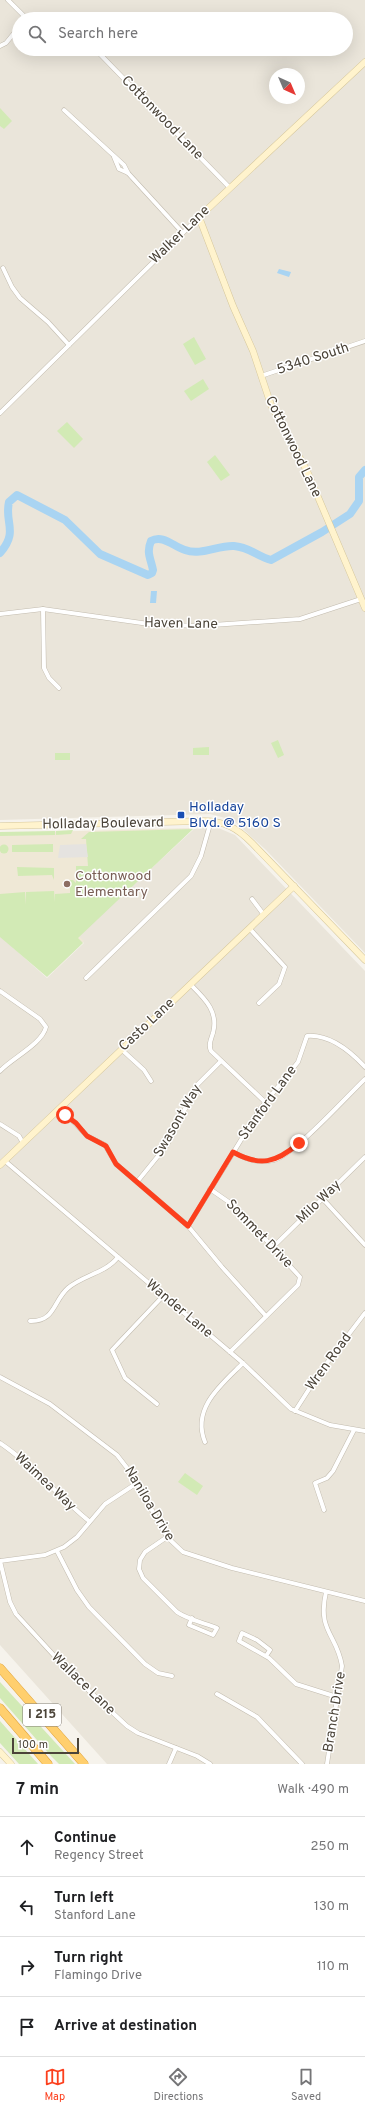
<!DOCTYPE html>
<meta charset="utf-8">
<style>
:root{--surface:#fff;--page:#f2f2f2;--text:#202124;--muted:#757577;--line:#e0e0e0;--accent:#fc3f1d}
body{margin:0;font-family:Overpass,sans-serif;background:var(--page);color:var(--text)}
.compass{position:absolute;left:269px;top:68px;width:36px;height:36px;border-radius:50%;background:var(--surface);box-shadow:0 4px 16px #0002;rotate:136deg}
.scale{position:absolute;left:12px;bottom:10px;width:67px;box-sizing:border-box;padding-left:4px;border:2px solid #4b4439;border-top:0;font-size:11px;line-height:14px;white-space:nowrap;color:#4b4439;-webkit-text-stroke:3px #fff;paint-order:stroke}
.stop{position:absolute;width:12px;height:12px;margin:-9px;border:3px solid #fc3f1d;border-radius:50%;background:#fff}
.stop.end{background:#fc3f1d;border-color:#fff;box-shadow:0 1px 4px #0008}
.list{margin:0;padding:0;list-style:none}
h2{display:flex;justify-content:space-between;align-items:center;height:52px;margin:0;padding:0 16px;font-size:17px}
h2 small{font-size:13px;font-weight:400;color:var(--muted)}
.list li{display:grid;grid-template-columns:26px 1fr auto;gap:12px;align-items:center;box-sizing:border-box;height:60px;padding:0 16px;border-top:1px solid var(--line)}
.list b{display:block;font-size:15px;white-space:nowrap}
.list p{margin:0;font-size:13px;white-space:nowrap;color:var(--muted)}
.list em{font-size:13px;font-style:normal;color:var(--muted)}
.icon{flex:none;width:22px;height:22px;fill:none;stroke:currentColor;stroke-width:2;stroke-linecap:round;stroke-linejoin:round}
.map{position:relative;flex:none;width:365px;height:1764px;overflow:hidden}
.search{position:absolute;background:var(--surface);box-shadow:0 4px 16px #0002;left:12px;right:12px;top:12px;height:44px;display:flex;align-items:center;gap:10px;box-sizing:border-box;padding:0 14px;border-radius:22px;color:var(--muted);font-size:15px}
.sheet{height:292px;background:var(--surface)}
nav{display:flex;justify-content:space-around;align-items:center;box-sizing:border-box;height:56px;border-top:1px solid var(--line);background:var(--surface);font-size:11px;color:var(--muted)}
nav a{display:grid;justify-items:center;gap:2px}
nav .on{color:var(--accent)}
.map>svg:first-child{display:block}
.residential{fill:#eae5da;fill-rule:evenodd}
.education{fill:#efe8d6}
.green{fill:#d2eab5}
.parking{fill:#e5e3e0}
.water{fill:#a9d4f2}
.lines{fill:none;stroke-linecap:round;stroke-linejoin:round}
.river{stroke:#a9d4f2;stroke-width:8}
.street-casing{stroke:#c2bbae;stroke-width:5}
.secondary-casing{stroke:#d6c79b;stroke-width:7}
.highway-casing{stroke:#e0a43c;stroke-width:9}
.street{stroke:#fff;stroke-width:4}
.secondary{stroke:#fff3cd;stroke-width:6}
.highway{stroke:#ffcf6e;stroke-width:8}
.route{stroke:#fc3f1d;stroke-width:5}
.transit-dot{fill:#1a4fb4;stroke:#fff;stroke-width:1.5}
.education-dot{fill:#8d6e63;stroke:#fff;stroke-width:1.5}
.labels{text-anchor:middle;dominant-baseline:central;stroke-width:3;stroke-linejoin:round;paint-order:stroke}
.shield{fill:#fff;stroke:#817c74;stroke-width:1}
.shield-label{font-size:13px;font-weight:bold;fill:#4b4439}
.street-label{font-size:14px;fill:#4b4439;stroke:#fff}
.transit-label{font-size:14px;fill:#164399;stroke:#fff;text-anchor:start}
.education-label{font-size:14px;fill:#785e54;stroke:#fff;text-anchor:start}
</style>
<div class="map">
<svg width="365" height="1764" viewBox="0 0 365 1764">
<rect width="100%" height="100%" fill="#f6f3ec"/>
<g class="residential">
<path d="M 0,0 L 365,0 L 365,953 L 266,850 L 233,820 L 210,814 L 0,820 ZM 19,19 L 346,19 L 346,49 L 19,49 ZM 275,74 L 299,74 L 299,98 L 275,98 Z"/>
<polygon points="216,827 235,835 365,971 365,1764 107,1764 0,1645 0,936 47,978 84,943 77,937 194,829"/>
</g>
<polygon class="education" points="193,828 79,936 84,941 54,971 0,935 0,833"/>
<g class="green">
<polygon points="0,108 12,121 4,129 0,126"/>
<polygon points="194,337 206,359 195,365 183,344"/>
<polygon points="203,379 209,389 191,401 184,391"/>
<polygon points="67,422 83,439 74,448 57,431"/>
<polygon points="215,455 230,475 221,481 207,462"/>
<polygon points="278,740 284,755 278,758 271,743"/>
<polygon points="209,747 209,755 193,755 193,748"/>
<rect x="55" y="753" width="15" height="7"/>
<polygon points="193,829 78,938 83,943 47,977 0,937 0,894 25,892 26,905 26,892 54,891 55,902 55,894 70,893 70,880 73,880 76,883 76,866 88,866 86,839 81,839 89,832"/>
<polygon points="73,830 71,834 56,835 56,831"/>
<polygon points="55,831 55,835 0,836 0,832"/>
<polygon points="53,844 53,852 12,852 12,845"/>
<circle cx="4" cy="849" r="4.5"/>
<polygon points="17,867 54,868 54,880 52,875 18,876"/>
<polygon points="185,1473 203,1486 197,1495 178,1482"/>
<polygon points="0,1682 75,1764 59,1764 51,1756 0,1698"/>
<polygon points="0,1721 38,1764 19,1764 0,1743"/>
</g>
<polygon class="parking" points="86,844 88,857 58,858 60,845"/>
<g class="water">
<polygon points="279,269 291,272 289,277 277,273"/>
<polygon points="151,591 157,591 156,603 150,603"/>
</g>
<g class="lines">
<path class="river" d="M 0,553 C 19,531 4,523 9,502 L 17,495 L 65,520 L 100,554 L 148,575 L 152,573 L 153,570 C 151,559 146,553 151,541 C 163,534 174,547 185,550 C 201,556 218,545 234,546 C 249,547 257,556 271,560 L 322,532 L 350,514 L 359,501 L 359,477 L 365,470"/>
<defs>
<g id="street">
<polyline points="8,0 27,19"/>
<polyline points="0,46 6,43 19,27"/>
<polyline points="95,49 229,187"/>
<polyline points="64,110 124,165 128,173 182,232"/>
<polyline points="114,157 119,169 128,173"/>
<polyline points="3,268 12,287 20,298 48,322 69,345"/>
<polyline points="261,376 365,341"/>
<polyline points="0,413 199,217"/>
<polyline points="43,609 44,668 49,678 59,688"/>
<polyline points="0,614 43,609 149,624 198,626 300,619 361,599"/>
<polyline points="252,899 264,915"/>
<polyline points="250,929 285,967 279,984 259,1003"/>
<polyline points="86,978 191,876 201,856 211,821"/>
<path d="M 190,984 C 204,998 219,1011 213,1033 C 211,1039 208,1045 211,1051 L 265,1102"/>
<path d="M 0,991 L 40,1019 L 46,1027 C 42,1044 12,1058 0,1071"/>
<polyline points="121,1049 144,1070 151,1081"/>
<polyline points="59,1109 75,1123 87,1136 105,1145 116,1164 188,1226 222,1267 266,1316"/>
<polyline points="0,1124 19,1136 23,1143"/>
<path d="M 233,1152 C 246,1159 258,1164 274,1160 C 295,1154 347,1096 365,1079"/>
<polyline points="5,1161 243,1363 291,1409 330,1425 365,1431"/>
<polyline points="137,1182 167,1145 197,1085 221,1061"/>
<polyline points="210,1189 236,1207 300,1277 298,1285 230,1352"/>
<polyline points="322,1198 365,1245"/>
<path d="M 188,1226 L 260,1109 L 298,1062 L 307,1036 C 330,1034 351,1052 365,1067"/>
<polyline points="273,1247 365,1157"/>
<path d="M 30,1321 C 55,1322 53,1301 68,1288 C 83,1275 106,1273 118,1257"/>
<polyline points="0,1377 50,1404 117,1455 131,1473 167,1537 183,1552 232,1568 365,1601"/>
<polyline points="157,1404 125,1378 112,1350 164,1295"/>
<polyline points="295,1411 320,1372 365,1313"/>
<path d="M 205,1442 C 191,1408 222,1384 243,1363"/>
<path d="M 0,1443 C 33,1465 58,1496 89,1521"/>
<polyline points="324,1510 315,1483 327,1478 333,1471 354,1430"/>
<path d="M 167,1537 L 145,1552 L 140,1560 L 139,1569 L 143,1578 L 177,1612 C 187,1619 204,1623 217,1628 L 213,1635 L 189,1625 L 192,1618"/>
<polyline points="57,1551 77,1590 89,1607 145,1664 158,1673 172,1676"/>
<polyline points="0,1561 10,1602 16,1614 71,1674 127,1726 138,1733 197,1756 210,1764"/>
<polyline points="0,1561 45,1555 64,1547 77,1537 105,1504 137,1483"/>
<path d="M 326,1592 C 317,1632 337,1634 342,1666 L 327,1764"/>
<polyline points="266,1656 270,1650 257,1640 242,1633 239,1641 269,1658 296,1684 337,1697"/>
<polyline points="217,1694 257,1717 302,1764"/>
<polyline points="169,1764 176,1748"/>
</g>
<g id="secondary">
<polyline points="365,62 199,217 233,306 253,351 271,405 307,471 365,608"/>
<path d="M 0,826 L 203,821 C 225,821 237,828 252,843 L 365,960"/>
<polyline points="0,1165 294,886"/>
<polyline points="0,1752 11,1764"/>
</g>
<g id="highway">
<polyline points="0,1668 84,1764"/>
<polyline points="0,1708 48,1764"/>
</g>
</defs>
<use href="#street" class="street-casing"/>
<use href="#secondary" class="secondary-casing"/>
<use href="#highway" class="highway-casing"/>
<use href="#street" class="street"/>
<use href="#secondary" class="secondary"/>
<use href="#highway" class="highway"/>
</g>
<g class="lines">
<path class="route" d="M 65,1115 L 76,1123 L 87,1136 L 106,1146 L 116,1164 L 188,1226 L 233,1152 C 260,1167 276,1163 299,1143"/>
</g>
<rect class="transit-dot" x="177" y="811" width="8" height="8" rx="2"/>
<circle class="education-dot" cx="67" cy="884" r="4"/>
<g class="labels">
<rect class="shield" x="23" y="1704" width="38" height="22" rx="3"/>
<g class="shield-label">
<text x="42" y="1715">I 215</text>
</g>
<g class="street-label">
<text transform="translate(162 118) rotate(46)">Cottonwood Lane</text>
<text transform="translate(180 235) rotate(-44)">Walker Lane</text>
<text transform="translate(313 359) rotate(-18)">5340 South</text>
<text transform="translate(293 447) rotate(64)">Cottonwood Lane</text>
<text transform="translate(181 624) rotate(1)">Haven Lane</text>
<text transform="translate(103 824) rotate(-1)">Holladay Boulevard</text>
<text transform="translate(147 1025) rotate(-43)">Casto Lane</text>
<text transform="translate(268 1103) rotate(-54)">Stanford Lane</text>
<text transform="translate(178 1121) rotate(-60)">Swasont Way</text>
<text transform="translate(319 1202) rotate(-44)">Milo Way</text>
<text transform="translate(259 1234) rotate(46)">Sommet Drive</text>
<text transform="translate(179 1309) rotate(40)">Wander Lane</text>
<text transform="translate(329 1362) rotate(-54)">Wren Road</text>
<text transform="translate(45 1482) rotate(43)">Waimea Way</text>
<text transform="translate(149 1504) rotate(59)">Naniloa Drive</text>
<text transform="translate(83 1684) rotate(44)">Wallace Lane</text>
<text transform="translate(335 1712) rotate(-81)">Branch Drive</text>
</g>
<g class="transit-label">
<text x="189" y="807">Holladay<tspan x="189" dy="16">Blvd. @ 5160 S</tspan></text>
</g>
<g class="education-label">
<text x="75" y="876">Cottonwood<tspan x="75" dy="16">Elementary</tspan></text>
</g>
</g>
</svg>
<svg class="compass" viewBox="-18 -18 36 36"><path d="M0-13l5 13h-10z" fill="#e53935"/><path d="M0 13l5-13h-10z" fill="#757577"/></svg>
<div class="scale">100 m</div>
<div class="stop" style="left:65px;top:1115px"></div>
<div class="stop end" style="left:299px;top:1143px"></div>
<div class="search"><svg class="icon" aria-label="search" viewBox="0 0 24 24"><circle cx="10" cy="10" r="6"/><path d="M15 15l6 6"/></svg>Search here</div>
</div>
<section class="sheet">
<h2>7 min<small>Walk · 490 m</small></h2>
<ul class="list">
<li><svg class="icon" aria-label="ahead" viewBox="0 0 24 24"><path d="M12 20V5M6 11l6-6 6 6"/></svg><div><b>Continue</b><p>Regency Street</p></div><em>250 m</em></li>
<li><svg class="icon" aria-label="left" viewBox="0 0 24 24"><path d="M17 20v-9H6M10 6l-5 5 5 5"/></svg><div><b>Turn left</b><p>Stanford Lane</p></div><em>130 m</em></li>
<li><svg class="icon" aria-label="right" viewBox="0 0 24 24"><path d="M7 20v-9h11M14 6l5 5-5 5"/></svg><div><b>Turn right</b><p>Flamingo Drive</p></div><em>110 m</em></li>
<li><svg class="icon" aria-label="arrive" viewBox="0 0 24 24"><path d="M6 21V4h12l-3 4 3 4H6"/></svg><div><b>Arrive at destination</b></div></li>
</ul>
</section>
<nav>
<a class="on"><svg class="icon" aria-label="map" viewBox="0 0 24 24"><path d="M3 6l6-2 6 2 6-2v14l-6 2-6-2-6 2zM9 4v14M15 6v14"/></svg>Map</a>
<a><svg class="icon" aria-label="directions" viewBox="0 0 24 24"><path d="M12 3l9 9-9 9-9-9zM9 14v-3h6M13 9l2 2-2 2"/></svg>Directions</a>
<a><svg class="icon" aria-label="saved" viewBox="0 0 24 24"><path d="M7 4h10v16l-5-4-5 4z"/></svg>Saved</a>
</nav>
